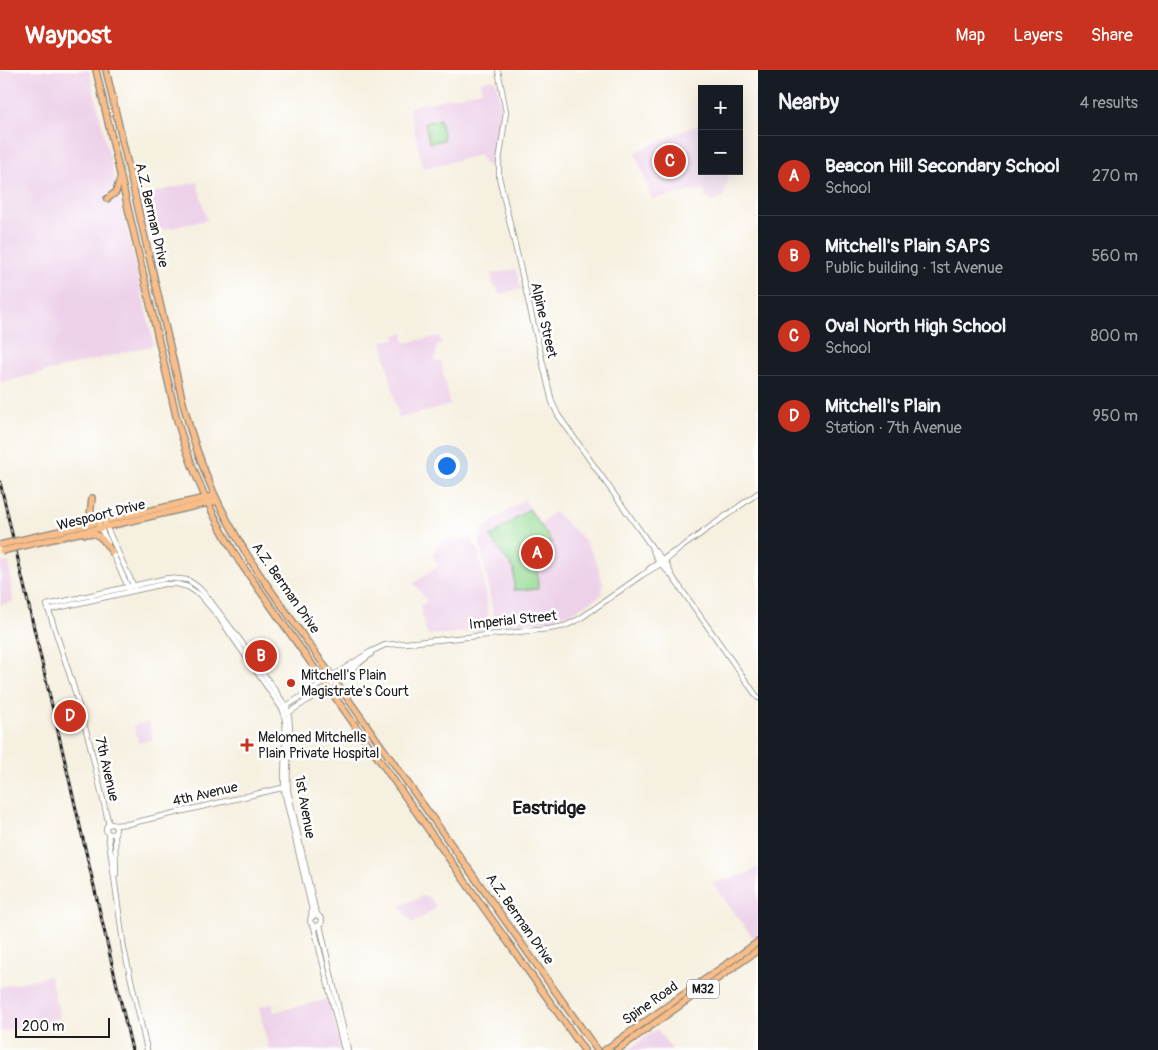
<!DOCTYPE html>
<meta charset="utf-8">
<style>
:root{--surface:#171b24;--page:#242831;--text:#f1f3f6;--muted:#9ea1a6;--line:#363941;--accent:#c8321e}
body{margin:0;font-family:Pangolin,sans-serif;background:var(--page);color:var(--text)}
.controls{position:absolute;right:15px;top:15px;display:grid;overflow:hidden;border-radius:0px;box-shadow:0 5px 20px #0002}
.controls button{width:45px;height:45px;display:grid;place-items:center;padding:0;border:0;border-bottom:1px solid var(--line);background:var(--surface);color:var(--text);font:25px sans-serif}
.scale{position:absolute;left:15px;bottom:12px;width:95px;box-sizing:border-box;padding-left:5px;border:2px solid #1c1c1c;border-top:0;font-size:14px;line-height:18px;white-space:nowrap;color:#1c1c1c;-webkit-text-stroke:4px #fff;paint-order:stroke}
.you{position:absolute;left:446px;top:395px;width:18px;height:18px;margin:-12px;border:4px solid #fff;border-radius:50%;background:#1a73e8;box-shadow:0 0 0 8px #1a73e833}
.badge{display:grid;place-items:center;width:32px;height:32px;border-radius:50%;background:var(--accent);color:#fff;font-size:16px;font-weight:700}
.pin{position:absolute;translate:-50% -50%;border:2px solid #fff;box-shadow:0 1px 5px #0006}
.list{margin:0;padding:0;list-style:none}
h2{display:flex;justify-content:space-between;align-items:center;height:65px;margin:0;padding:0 20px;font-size:21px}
h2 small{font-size:16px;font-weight:400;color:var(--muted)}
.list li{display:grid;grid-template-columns:32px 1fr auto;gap:15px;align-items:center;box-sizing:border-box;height:80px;padding:0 20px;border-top:1px solid var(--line)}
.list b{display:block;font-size:19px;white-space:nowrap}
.list p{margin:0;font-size:16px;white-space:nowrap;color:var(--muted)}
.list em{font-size:16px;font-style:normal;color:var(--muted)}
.map{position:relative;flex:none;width:758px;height:980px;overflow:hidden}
header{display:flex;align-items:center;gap:30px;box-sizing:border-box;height:70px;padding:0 25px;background:var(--accent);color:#fff}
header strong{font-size:24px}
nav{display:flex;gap:28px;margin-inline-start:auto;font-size:18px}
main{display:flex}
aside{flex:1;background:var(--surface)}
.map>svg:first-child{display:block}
.built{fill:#edd1e9}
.green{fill:#97dc95;stroke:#5a7c58}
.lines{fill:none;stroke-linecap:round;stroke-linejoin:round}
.minor-casing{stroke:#89867e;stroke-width:6}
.major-casing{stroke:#89867e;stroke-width:8}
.minor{stroke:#fff;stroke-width:4.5}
.major{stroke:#f8bd88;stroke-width:5.5}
.rail-casing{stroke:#1c1c1c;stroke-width:3}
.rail{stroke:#fff;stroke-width:1;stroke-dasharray:4;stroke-linecap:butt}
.major-bridge-casing{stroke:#89867e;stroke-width:8;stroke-linecap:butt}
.major-bridge{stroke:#f8bd88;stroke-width:5.5}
.poi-dot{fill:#c8321e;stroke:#fff;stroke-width:2}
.labels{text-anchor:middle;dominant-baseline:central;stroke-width:5;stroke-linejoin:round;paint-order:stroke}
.shield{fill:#fff;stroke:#606060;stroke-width:1}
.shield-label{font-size:12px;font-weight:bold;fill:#1c1c1c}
.street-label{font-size:14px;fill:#1c1c1c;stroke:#fff}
.poi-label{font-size:14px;fill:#1c1c1c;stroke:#fff;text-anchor:start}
.district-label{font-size:19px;font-weight:bold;fill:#1c1c1c;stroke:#fff}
</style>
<header>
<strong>Waypost</strong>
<nav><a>Map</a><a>Layers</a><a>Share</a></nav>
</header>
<main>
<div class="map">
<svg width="758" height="980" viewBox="0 0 758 980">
<rect width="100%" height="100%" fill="#fff"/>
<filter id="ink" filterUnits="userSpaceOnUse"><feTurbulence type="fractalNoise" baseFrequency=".02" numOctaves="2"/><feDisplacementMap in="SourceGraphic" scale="10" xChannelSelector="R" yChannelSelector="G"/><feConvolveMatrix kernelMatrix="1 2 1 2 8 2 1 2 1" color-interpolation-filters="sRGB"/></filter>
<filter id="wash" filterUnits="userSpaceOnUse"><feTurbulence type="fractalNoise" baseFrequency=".0096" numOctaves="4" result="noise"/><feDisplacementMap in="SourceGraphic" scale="20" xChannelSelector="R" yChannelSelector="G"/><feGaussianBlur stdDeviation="1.12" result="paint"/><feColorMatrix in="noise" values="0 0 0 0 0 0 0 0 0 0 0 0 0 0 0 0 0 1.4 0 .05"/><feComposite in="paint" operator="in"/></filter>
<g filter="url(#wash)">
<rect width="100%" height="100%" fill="#f6f0e0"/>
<g class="built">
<polygon points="0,0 89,0 154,275 0,313"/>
<polygon points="492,9 496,12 502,39 494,94 485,95 481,85 423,98 409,37 482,21 481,12"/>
<polygon points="702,53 702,101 730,101 723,127 713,132 706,128 704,119 652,129 635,82"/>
<polygon points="197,112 207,150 152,162 143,125"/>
<polygon points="516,199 521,219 499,224 497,217 494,217 491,204"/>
<polygon points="403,263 405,273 440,266 441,274 437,275 435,292 441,292 450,335 399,348 382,271 396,269 395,265"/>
<polygon points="524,429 541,454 548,449 547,447 555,442 584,469 597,493 603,513 602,525 575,541 549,551 495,553 480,472 482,459"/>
<polygon points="469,468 479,481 490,560 428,565 426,562 420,536 427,531 414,513 439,496 432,486 439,472"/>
<polygon points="9,492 13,532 0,535 0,494"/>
<polygon points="149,652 153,670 138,673 134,655"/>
<polygon points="758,797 758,866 754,869 712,813 747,804"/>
<polygon points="423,826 429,827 436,836 434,839 413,854 400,836"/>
<polygon points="50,906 60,948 0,962 0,917"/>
<polygon points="329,929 341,980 269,980 259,938 272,933 274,942"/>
<polygon points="657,959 672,980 628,980"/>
</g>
<g class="green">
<polygon points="440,49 444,70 429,73 425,53"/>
<polygon points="529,439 553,473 541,477 537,494 538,519 514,520 514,500 490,467"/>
</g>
</g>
<g filter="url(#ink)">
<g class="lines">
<defs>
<g id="minor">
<polyline points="498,0 506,42 499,92 499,107 552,332 558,345 651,476 658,491 672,506"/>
<polyline points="105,454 134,517"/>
<polyline points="99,455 108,473"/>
<polyline points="682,477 758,423"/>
<polyline points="111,480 129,519"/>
<polyline points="654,480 667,495 672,506 758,628"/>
<polyline points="649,499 675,481"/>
<path d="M 48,540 L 164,514 L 177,514 L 188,517 L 200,525 L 218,546 L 283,640 C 290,665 281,698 285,725 L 312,840 L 310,852 L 315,857 L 321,854 L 322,850 L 319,846 L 315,845 L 311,848"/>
<polyline points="285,637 370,582 385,575 549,559 565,556 581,548 642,505 664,492 683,476"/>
<polyline points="288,643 328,617 371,584"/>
<circle cx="111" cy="759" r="5"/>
<path d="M 109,755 L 89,671 L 73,615 L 47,535 L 168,508 L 188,510 L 198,517 L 206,525 L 243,574 L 287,638 C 294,659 285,697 288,721 L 315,839 L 318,846"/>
<polyline points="114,755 128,754 286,717"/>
<polyline points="115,763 116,804"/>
<polyline points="108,764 124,879 147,980"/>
<polyline points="320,855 348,980"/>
<polyline points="314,857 344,980"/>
</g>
<g id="major">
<path d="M 96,0 L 177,350 C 191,400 212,446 239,491 L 584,980"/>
<path d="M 106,0 L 183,333 C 200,400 222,447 260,505 L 597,980"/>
<polyline points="107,129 116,122 120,109"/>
<polyline points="81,455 90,446 92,428"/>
<path d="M 85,464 C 99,461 104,471 112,482"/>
<polyline points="29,468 214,426"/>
<polyline points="31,474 217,431"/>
<polyline points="605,980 758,872"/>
<polyline points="617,980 758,880"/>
</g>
</defs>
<use href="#minor" class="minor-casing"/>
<use href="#major" class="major-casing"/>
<use href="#minor" class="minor"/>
<use href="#major" class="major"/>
<defs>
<polyline id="rail" points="0,412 132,980"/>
</defs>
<use href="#rail" class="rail-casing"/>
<use href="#rail" class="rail"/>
<defs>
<g id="major-bridge">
<polyline points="0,475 29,468"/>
<polyline points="2,481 31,474"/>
</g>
</defs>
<use href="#major-bridge" class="major-bridge-casing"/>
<use href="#major-bridge" class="major-bridge"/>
</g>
</g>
<g class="poi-dot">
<circle cx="291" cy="613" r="5"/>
<path d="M244.5 667.5h5v5h5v5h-5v5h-5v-5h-5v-5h5z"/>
</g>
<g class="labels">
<rect class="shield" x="687" y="909.5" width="32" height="19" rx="4"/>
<g class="shield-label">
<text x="703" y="919">M32</text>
</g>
<g class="street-label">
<text transform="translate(152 145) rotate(77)">A.Z. Berman Drive</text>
<text transform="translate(544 250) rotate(77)">Alpine Street</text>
<text transform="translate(101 445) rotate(-14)">Wespoort Drive</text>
<text transform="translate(286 518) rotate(55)">A.Z. Berman Drive</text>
<text transform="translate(513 550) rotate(-6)">Imperial Street</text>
<text transform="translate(107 699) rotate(77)">7th Avenue</text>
<text transform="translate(205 724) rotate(-13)">4th Avenue</text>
<text transform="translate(305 737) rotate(80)">1st Avenue</text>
<text transform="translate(520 849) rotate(55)">A.Z. Berman Drive</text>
<text transform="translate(650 933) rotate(-35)">Spine Road</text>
</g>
<g class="poi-label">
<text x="301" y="605">Mitchell's Plain<tspan x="301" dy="16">Magistrate's Court</tspan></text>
<text x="258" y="667">Melomed Mitchells<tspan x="258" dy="16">Plain Private Hospital</tspan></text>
</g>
<g class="district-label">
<text x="549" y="738">Eastridge</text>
</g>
</g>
</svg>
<div class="controls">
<button>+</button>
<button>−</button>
</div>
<div class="scale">200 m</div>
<div class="you"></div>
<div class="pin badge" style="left:537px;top:483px">A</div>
<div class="pin badge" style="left:261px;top:586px">B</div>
<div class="pin badge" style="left:670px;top:91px">C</div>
<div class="pin badge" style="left:70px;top:646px">D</div>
</div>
<aside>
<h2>Nearby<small>4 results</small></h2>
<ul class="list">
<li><span class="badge">A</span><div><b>Beacon Hill Secondary School</b><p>School</p></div><em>270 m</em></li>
<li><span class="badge">B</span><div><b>Mitchell's Plain SAPS</b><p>Public building · 1st Avenue</p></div><em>560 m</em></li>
<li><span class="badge">C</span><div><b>Oval North High School</b><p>School</p></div><em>800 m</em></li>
<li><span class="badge">D</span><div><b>Mitchell's Plain</b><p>Station · 7th Avenue</p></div><em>950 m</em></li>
</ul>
</aside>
</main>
